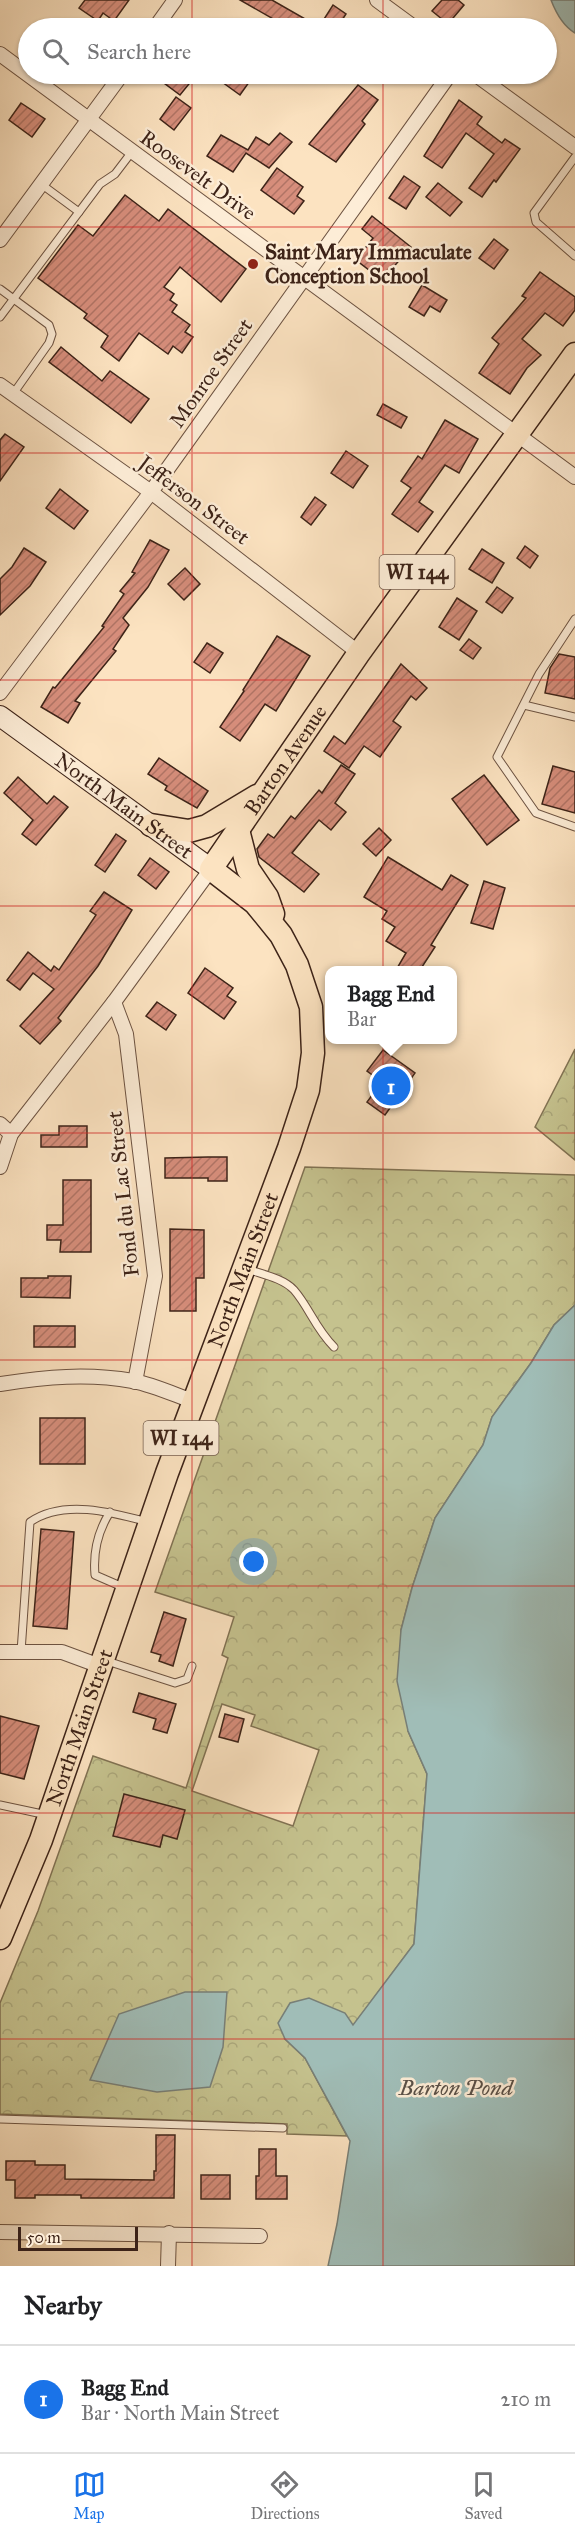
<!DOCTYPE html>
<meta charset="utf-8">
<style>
:root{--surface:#fff;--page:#f6f6f6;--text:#202124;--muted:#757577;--line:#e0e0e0;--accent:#1a73e8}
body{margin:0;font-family:"IM FELL Great Primer",serif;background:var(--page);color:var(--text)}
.scale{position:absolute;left:18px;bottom:15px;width:120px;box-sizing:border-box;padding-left:6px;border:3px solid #3d2318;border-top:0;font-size:16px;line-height:21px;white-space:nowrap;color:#3d2318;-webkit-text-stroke:4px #fdedd7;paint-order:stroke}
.you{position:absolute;left:254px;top:1562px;width:21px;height:21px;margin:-15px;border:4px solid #fff;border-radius:50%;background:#1a73e8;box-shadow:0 0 0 9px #1a73e833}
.badge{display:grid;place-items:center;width:39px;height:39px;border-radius:50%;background:var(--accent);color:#fff;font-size:20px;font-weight:700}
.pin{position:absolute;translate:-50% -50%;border:3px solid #fff;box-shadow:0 2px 6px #0006}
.popup{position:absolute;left:325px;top:966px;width:132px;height:78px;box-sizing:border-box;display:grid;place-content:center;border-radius:12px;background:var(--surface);filter:drop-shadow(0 2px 4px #0005);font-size:20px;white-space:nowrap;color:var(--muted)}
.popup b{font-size:22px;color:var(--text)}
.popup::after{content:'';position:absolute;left:50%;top:100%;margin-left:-12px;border:12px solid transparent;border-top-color:var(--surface)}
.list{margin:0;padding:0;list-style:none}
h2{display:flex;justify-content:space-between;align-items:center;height:78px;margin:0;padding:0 24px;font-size:26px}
h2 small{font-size:20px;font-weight:400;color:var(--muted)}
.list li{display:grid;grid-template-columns:39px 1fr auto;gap:18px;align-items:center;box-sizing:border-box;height:108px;padding:0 24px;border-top:2px solid var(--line)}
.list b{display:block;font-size:22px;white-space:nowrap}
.list p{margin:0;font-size:20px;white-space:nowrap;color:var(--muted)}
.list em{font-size:20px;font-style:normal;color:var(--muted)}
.icon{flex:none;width:33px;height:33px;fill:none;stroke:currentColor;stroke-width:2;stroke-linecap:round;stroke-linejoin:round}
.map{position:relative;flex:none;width:575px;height:2266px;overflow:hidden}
.search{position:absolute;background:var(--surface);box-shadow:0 2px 4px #0004;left:18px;right:18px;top:18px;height:66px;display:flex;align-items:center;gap:15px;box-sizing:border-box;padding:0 21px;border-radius:33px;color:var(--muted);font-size:22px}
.sheet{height:186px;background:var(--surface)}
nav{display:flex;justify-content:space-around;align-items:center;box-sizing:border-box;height:84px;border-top:2px solid var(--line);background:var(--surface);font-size:16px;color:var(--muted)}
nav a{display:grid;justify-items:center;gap:3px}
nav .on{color:var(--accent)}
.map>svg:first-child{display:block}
.forest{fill:url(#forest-crowns);stroke:#817253;stroke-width:1.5;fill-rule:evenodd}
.water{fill:#a0bdb7;stroke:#787f77;stroke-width:1.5}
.building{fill:url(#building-hatch);stroke:#3d2318;stroke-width:1.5}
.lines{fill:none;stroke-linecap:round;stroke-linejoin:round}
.lane-casing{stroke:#6d5342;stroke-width:9}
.street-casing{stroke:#6d5342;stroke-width:16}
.secondary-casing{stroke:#3d2318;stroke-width:22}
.primary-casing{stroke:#3d2318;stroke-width:25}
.lane{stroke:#fdedd7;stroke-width:7}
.street{stroke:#fdedd7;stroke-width:14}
.secondary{stroke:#fdedd7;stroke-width:20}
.primary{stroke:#fce3c1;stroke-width:22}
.grid{fill:none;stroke:#d62828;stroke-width:1.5;stroke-opacity:0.55}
.poi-dot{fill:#8f2418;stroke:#fdedd7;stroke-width:2}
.labels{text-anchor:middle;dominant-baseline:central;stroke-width:5;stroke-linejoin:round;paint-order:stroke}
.shield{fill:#fdedd7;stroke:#776051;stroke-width:1.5}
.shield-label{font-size:20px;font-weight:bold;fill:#3d2318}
.street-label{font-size:21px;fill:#3d2318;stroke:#fdedd7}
.poi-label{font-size:21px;font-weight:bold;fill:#3d2318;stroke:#fdedd7;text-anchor:start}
.water-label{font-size:22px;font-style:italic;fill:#5b5148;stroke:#fdedd7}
</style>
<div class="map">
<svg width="575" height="2266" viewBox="0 0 575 2266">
<defs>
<pattern id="forest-crowns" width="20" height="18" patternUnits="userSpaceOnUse" patternTransform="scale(1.5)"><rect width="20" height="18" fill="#c5c28e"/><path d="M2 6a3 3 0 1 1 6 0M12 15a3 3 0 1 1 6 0" fill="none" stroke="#aaa67a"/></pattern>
<pattern id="building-hatch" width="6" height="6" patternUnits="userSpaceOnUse" patternTransform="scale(1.5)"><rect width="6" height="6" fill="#d78e7c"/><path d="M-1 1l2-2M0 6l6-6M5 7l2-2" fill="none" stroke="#b07465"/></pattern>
</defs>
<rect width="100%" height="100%" fill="#fce3c1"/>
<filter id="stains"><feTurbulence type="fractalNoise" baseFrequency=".00333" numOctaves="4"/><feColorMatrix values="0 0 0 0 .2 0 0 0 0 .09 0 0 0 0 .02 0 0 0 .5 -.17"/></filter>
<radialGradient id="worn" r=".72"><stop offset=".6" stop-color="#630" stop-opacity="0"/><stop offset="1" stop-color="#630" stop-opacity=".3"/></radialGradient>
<g class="forest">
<polygon points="575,1049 575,1160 535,1127"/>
<path d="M 305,1167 L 575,1175 L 575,1305 L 554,1325 L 531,1363 L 492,1417 L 483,1445 L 435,1518 L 412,1588 L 401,1630 L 408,1731 L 427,1774 L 414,1944 L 353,2026 L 285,2039 L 305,2058 L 347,2136 L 287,2134 L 287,2124 L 0,2114 L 0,2003 L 38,1911 L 93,1756 L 186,1788 L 228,1658 L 222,1655 L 234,1617 L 155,1592 ZM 222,1704 L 255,1715 L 251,1726 L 319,1750 L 293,1826 L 192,1791 Z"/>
</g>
<g class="water">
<path d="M 551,0 L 575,0 L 575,33 C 563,26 556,13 551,0 Z"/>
<polygon points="575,1305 575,2266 328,2266 337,2224 350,2141 305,2058 285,2039 278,2023 290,2003 309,1998 345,2013 353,2025 414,1944 427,1774 408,1731 397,1681 401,1630 412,1588 435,1518 483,1445 492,1417 531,1363 554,1325"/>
<polygon points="185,1992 227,1992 223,2047 210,2087 157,2092 90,2080 119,2014"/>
</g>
<g class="building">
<polygon points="85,0 129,0 114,21 103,13 98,21 79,8"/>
<polygon points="240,0 272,0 319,27 333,5 346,14 337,28 289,28"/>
<polygon points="442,0 458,0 464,5 448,24 432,11"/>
<polygon points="171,74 197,74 180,95 164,83"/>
<polygon points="211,74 246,74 252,78 240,95"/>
<polygon points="358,85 378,100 362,121 365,124 336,162 309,144"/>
<polygon points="176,97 191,108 174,130 160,119"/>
<polygon points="459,100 482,117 477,124 502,143 505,139 520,149 496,182 494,180 482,197 469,188 494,154 466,133 442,168 424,156"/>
<polygon points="21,103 45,119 32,137 9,120"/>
<polygon points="280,133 292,142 269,168 246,153 233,172 207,156 221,135 248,150 256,137 269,145"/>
<polygon points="277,168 303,187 297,196 304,201 294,214 261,190"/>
<polygon points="404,176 420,187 406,209 389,198"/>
<polygon points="438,183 462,202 450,216 426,197"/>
<polygon points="125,195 159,221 168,209 246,269 221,302 180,267 164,287 174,294 170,300 177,305 172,312 190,325 185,332 193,337 182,353 173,346 168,354 139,333 119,361 101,347 108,336 84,318 87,314 38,278 78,225 93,236"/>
<polygon points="372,216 411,247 382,280 356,260 373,238 362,229"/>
<polygon points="494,239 508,250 494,269 479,258"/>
<polygon points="540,272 575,297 575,310 563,326 545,313 522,339 541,355 527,368 510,394 479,373 499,344 492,338 526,298 522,296"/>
<polygon points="422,285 447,300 440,312 430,306 424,316 409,307"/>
<polygon points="61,347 102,381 110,371 149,399 131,423 49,362"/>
<polygon points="383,404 407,417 401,428 377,415"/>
<polygon points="445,420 478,439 459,473 445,465 419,502 433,512 418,532 392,514 411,488 401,481 418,456 422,459"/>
<polygon points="5,434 24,447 0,481 0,440"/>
<polygon points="346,451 368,466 353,488 331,473"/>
<polygon points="60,489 88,511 74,529 46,508"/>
<polygon points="315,497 326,505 311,525 301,517"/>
<polygon points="150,540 169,550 148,587 123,618 129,625 113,649 116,651 75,701 80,703 68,723 41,707 53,687 55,688 104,627 102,626 124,594 120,591 135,573 132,572"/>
<polygon points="525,546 538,556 530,568 517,558"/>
<polygon points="24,548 46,562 30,586 0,615 0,579 12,567"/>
<polygon points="482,549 504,563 492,583 469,569"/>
<polygon points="185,568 200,584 184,600 168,584"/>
<polygon points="497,587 513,598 502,613 486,602"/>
<polygon points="457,598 477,611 459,640 439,627"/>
<polygon points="277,636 310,656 276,711 265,704 240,741 220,727 244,691 243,690"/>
<polygon points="469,639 481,648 473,659 460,650"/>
<polygon points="207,643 223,653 210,673 194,662"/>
<polygon points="559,654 575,657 575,699 545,693 550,668"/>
<polygon points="401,664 427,688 416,700 411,696 393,721 401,727 380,757 364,746 349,768 324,751 334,736 345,744"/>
<polygon points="159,758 208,791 197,808 165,790 167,786 148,774"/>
<polygon points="341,765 355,774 335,803 346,812 331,830 319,820 292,853 319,874 304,892 259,857 257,849 268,834 274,838 291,816 295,819 319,790 322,793"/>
<polygon points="553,766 575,772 575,813 542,804"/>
<polygon points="484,775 519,820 487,845 452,799"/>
<polygon points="18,777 47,804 54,796 68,807 36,845 22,834 33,820 4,793"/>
<polygon points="379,828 391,840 376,856 363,844"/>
<polygon points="116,834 126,841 105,872 95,865"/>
<polygon points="388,857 442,890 451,875 468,885 431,945 435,947 420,970 396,970 406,953 386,941 395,927 382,919 387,911 364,897"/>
<polygon points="150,858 169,872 156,889 138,875"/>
<polygon points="484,881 505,888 493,929 471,923"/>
<polygon points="104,892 132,910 98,966 58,1018 61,1021 40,1044 20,1026 54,989 33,973 20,990 7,980 28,952 51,971 54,966 59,970 96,915 90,911"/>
<polygon points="205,968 233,988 227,996 236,1002 224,1019 188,993"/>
<polygon points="157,1002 176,1015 166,1030 146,1016"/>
<polygon points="383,1050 415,1073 385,1115 367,1102 382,1082 367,1071"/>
<polygon points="59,1126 87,1126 87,1147 41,1147 41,1135 59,1135"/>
<polygon points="208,1157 227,1157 227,1181 208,1181 208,1178 165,1178 165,1158"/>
<polygon points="63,1180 91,1180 91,1252 60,1252 61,1240 47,1240 47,1225 63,1225"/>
<polygon points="170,1229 204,1230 204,1278 196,1278 196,1311 170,1311"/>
<polygon points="48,1276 71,1276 70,1298 21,1297 21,1278 48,1278"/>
<rect x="34" y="1326" width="41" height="21"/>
<rect x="40" y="1418" width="45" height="46"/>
<polygon points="41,1529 74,1532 67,1629 33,1626"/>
<polygon points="164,1612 186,1619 173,1666 159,1661 161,1655 151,1652"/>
<polygon points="139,1693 176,1704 167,1733 153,1729 156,1719 133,1712"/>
<polygon points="225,1714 244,1719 238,1742 219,1737"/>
<polygon points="0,1716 39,1726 24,1779 0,1773"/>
<polygon points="124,1794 185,1810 177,1839 163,1835 160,1847 113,1836"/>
<polygon points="156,2135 175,2135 174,2198 81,2198 81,2195 35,2195 35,2198 15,2198 15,2180 6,2180 6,2161 35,2161 35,2165 65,2165 65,2179 154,2180 154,2171 156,2171"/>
<polygon points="259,2149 276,2149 276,2176 287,2176 287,2199 256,2199 256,2176 259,2176"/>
<rect x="201" y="2175" width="29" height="24"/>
</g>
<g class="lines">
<defs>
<g id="lane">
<polyline points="575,157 534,213 536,222 575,256"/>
<polyline points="41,184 79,212"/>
<polyline points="0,289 49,325 52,334 49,343 13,394"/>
<polyline points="0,317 100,184 115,174 131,153"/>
<polyline points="575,619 539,674 497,757 536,813 575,827"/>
<polyline points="524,705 575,717"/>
<path d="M 247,1269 C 261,1274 283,1278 294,1290 C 309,1307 315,1328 334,1347"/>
<path d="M 110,1512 C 98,1531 93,1553 95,1575 L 125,1588"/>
<path d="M 21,1652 L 30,1522 C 63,1499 111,1512 148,1522"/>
<polyline points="107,1661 175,1683 187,1679 192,1666"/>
<polyline points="0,1805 47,1815"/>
<polyline points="0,2119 283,2128"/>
</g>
<g id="street">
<polyline points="377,0 415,28"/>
<polyline points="155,28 175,0"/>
<polyline points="0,54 575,477"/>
<polyline points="475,74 575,147"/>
<polyline points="0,240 122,74"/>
<polyline points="0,385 151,492 359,653"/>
<polyline points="0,693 151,492 450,74"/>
<polyline points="114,1002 126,1034 155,1276 135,1382"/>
<polyline points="0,1124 11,1134"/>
<polyline points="0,1167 11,1134 114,1002 211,869"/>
<path d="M 0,1384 C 46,1377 87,1373 133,1381 C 154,1385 175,1395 195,1402"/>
<polyline points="0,1652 62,1652 100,1666"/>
<polyline points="0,2232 260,2236"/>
<polyline points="168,2266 169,2233"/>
</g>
<g id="secondary">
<path id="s1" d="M 0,716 L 211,869"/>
</g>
<g id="primary">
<polyline points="151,825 189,831 207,826 257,796"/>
<polyline points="238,830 248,869 267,897 273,914"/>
<path id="s2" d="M 0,1938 L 41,1840 L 167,1473 L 289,1148 L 308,1090 L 313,1053 L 311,1007 L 297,965 L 281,935 L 255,903 L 211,869 L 359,653 L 575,354"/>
</g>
</defs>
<use href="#lane" class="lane-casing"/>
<use href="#street" class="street-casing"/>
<use href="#secondary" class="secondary-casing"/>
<use href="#primary" class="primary-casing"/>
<use href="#lane" class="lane"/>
<use href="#street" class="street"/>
<use href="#secondary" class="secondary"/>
<use href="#primary" class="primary"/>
</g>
<path class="grid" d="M 192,0 L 192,28M 383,0 L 383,28M 192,74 L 192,2266M 383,74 L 383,2266M 0,227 L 575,227M 0,453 L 575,453M 0,680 L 575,680M 0,906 L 575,906M 0,1133 L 575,1133M 0,1360 L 575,1360M 0,1586 L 575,1586M 0,1813 L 575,1813M 0,2039 L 575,2039"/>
<circle class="poi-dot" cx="253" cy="264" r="6"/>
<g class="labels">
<g class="shield">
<rect x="379.5" y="555" width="75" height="34" rx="4.5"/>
<rect x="143.5" y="1421" width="75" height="34" rx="4.5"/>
</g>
<g class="shield-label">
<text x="417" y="572">WI 144</text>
<text x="181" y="1438">WI 144</text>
</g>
<g class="street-label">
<text transform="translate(198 175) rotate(36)">Roosevelt Drive</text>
<text transform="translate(211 373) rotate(-55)">Monroe Street</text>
<text transform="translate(194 500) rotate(37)">Jefferson Street</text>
<text stroke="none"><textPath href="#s2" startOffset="1293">Barton Avenue</textPath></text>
<text stroke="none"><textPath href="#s1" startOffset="153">North Main Street</textPath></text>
<text transform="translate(123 1194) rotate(-96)">Fond du Lac Street</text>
<text stroke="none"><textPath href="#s2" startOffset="711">North Main Street</textPath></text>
<text stroke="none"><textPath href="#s2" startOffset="225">North Main Street</textPath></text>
</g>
<g class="poi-label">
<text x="265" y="252">Saint Mary Immaculate<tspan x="265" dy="24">Conception School</tspan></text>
</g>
<g class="water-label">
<text x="456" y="2087">Barton Pond</text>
</g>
</g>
<rect width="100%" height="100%" filter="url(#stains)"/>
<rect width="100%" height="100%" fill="url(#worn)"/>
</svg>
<div class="scale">50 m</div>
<div class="you"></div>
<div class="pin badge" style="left:391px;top:1086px">1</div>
<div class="popup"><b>Bagg End</b>Bar</div>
<div class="search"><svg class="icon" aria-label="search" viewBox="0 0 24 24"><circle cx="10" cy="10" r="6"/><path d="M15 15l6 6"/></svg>Search here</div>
</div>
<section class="sheet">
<h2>Nearby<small></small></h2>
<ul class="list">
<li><span class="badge">1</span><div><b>Bagg End</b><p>Bar · North Main Street</p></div><em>210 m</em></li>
</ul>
</section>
<nav>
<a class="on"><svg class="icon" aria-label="map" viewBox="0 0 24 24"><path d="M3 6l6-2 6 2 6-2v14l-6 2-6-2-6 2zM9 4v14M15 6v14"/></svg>Map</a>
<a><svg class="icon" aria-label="directions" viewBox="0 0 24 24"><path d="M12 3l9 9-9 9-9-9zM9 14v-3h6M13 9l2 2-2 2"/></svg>Directions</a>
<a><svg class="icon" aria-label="saved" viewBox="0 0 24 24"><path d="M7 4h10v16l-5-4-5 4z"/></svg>Saved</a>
</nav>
